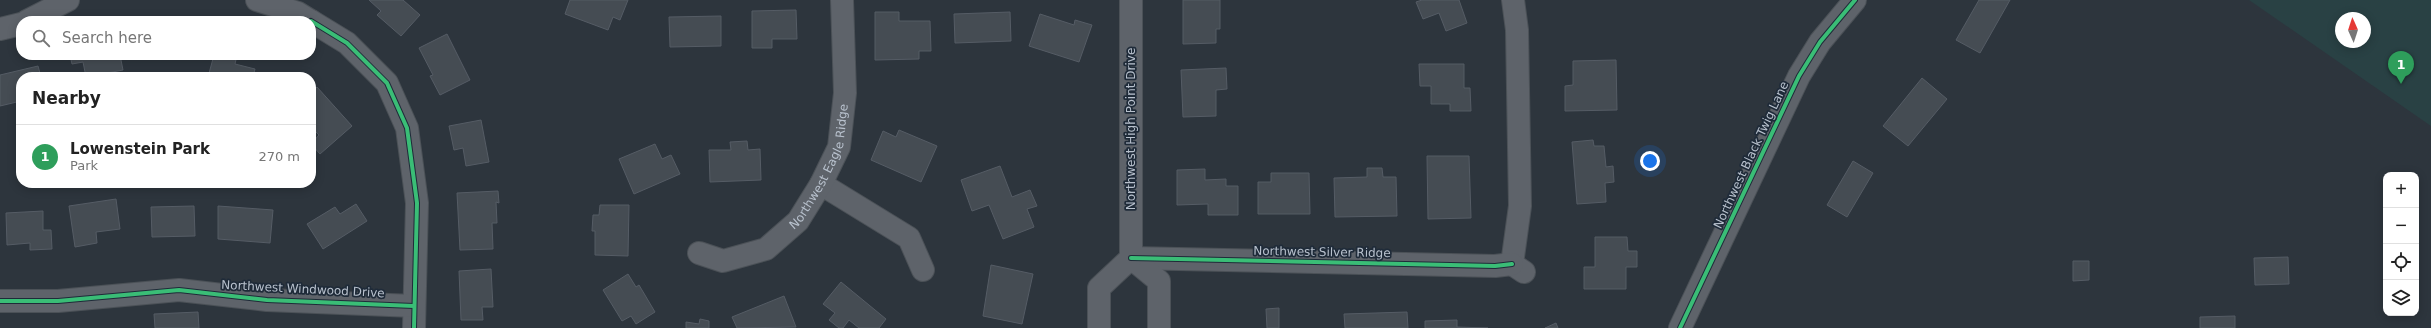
<!DOCTYPE html>
<meta charset="utf-8">
<style>
:root{--surface:#fff;--page:#f6f6f6;--text:#222;--muted:#767676;--line:#e0e0e0;--accent:#7c3aed}
body{margin:0;font-family:"DejaVu Sans",sans-serif;background:var(--page);color:var(--text)}
.controls{position:absolute;right:12px;bottom:12px;display:grid;overflow:hidden;border-radius:8px;box-shadow:0 2px 10px #0003}
.controls button{width:36px;height:36px;display:grid;place-items:center;padding:0;border:0;border-bottom:1px solid var(--line);background:var(--surface);color:var(--text);font:20px sans-serif}
.compass{position:absolute;left:2335px;top:12px;width:36px;height:36px;border-radius:50%;background:var(--surface);box-shadow:0 2px 10px #0003;rotate:357deg}
.you{position:absolute;left:1650px;top:161px;width:14px;height:14px;margin:-10px;border:3px solid #fff;border-radius:50%;background:#1a73e8;box-shadow:0 0 0 6px #1a73e833}
.badge{display:grid;place-items:center;width:26px;height:26px;border-radius:50%;background:var(--accent);color:#fff;font-size:13px;font-weight:700}
.pin{position:absolute;translate:-50% -33px;filter:drop-shadow(0 1px 2px #0008)}
.pin::after{content:'';position:absolute;top:21px;width:14px;height:12px;background:inherit;clip-path:polygon(0 0,100% 0,50% 100%)}
.list{margin:0;padding:0;list-style:none}
h2{display:flex;justify-content:space-between;align-items:center;height:52px;margin:0;padding:0 16px;font-size:17px}
h2 small{font-size:13px;font-weight:400;color:var(--muted)}
.list li{display:grid;grid-template-columns:26px 1fr auto;gap:12px;align-items:center;box-sizing:border-box;height:64px;padding:0 16px;border-top:1px solid var(--line)}
.list b{display:block;font-size:15px;white-space:nowrap}
.list p{margin:0;font-size:13px;white-space:nowrap;color:var(--muted)}
.list em{font-size:13px;font-style:normal;color:var(--muted)}
.icon{flex:none;width:22px;height:22px;fill:none;stroke:currentColor;stroke-width:2;stroke-linecap:round;stroke-linejoin:round}
.map{position:relative;flex:none;width:2431px;height:328px;overflow:hidden}
.search{position:absolute;background:var(--surface);box-shadow:0 2px 10px #0003;left:16px;top:16px;width:300px;height:44px;display:flex;align-items:center;gap:10px;box-sizing:border-box;padding:0 14px;border-radius:16px;color:var(--muted);font-size:15px}
.panel{position:absolute;background:var(--surface);box-shadow:0 2px 10px #0003;left:16px;top:72px;width:300px;height:116px;border-radius:16px}
.map>svg:first-child{display:block}
.green{fill:#294144;fill-rule:evenodd}
.building{fill:#454c53;stroke:#555c65}
.lines{fill:none;stroke-linecap:round;stroke-linejoin:round}
.minor-casing{stroke:#4b5157;stroke-width:24}
.minor{stroke:#5e636a;stroke-width:22}
.cycleway-casing{stroke:#1f2b39;stroke-width:6}
.cycleway{stroke:#3abd76;stroke-width:4}
.labels{text-anchor:middle;dominant-baseline:central;stroke-width:3.5;stroke-linejoin:round;paint-order:stroke}
.street-label{font-size:12px;fill:#b8c1cd;stroke:#1f2b39}
</style>
<div class="map">
<svg width="2431" height="328" viewBox="0 0 2431 328">
<rect width="100%" height="100%" fill="#2d353d"/>
<path class="green" d="M 2249,0 L 2431,0 L 2431,126 ZM 2341,18 L 2365,18 L 2365,42 L 2341,42 Z"/>
<g class="building">
<polygon points="369,0 403,0 420,15 401,36 377,15 381,11"/>
<polygon points="570,0 628,0 620,20 613,17 608,30 565,14"/>
<polygon points="1183,0 1220,0 1220,29 1216,29 1216,43 1183,44"/>
<polygon points="1422,0 1459,0 1467,23 1446,31 1439,13 1423,19 1416,2"/>
<polygon points="1979,0 2010,0 1980,53 1956,40"/>
<polygon points="796,10 797,39 772,39 772,48 752,48 752,11"/>
<polygon points="875,12 899,12 899,21 930,21 931,51 919,51 919,59 875,60"/>
<polygon points="1010,12 1011,41 955,43 954,14"/>
<polygon points="1040,14 1074,25 1075,20 1092,25 1079,62 1029,46"/>
<polygon points="721,16 721,46 670,47 669,17"/>
<polygon points="447,34 470,80 440,95 430,76 433,75 419,48"/>
<polygon points="70,55 120,55 123,70 86,77 83,62 72,64"/>
<polygon points="214,55 237,55 235,64 255,69 253,77 208,77"/>
<polygon points="1616,60 1617,110 1565,111 1565,86 1573,85 1573,61"/>
<polygon points="1419,64 1464,64 1464,88 1470,88 1471,111 1450,111 1450,104 1431,104 1431,86 1420,86"/>
<polygon points="38,66 41,77 21,77 21,101 0,106 0,75"/>
<polygon points="1226,68 1227,89 1216,90 1216,116 1183,117 1181,70"/>
<polygon points="1922,78 1947,99 1908,146 1883,126"/>
<polygon points="317,87 352,126 320,154 311,144 319,135 311,127 311,92"/>
<polygon points="481,120 489,162 466,166 463,148 454,150 449,126"/>
<polygon points="899,130 937,146 921,182 871,160 883,131 896,137"/>
<polygon points="1593,140 1594,146 1604,146 1606,167 1613,166 1614,182 1605,183 1606,202 1577,204 1572,142"/>
<polygon points="747,141 748,150 760,149 761,180 710,182 709,150 731,150 730,142"/>
<polygon points="655,144 662,159 671,155 680,174 634,194 619,159"/>
<polygon points="1427,156 1469,156 1471,218 1428,219"/>
<polygon points="1853,161 1873,173 1847,217 1827,205"/>
<polygon points="1000,166 1012,197 1030,190 1037,206 1027,209 1034,227 1003,239 989,205 972,211 961,180"/>
<polygon points="1367,168 1382,168 1383,177 1396,177 1397,216 1335,217 1334,178 1367,177"/>
<polygon points="1205,169 1205,180 1226,179 1226,186 1238,186 1238,215 1208,215 1208,204 1177,205 1177,170"/>
<polygon points="1271,173 1309,173 1310,214 1258,214 1258,182 1271,182"/>
<polygon points="498,191 499,203 496,202 497,223 492,223 493,249 460,250 457,193"/>
<polygon points="116,199 120,229 96,232 97,243 75,247 69,206"/>
<polygon points="356,204 367,221 323,249 307,224 335,207 340,214"/>
<polygon points="600,205 629,205 628,256 595,255 595,231 592,231 593,215 599,215"/>
<polygon points="194,206 195,236 152,237 151,207"/>
<polygon points="218,206 273,210 270,243 218,239"/>
<polygon points="43,211 43,230 51,230 52,249 30,250 30,243 7,245 6,213"/>
<polygon points="1595,237 1627,237 1628,251 1637,251 1637,267 1626,267 1626,289 1584,289 1584,267 1595,267"/>
<polygon points="2288,257 2289,284 2255,285 2254,258"/>
<polygon points="2073,261 2089,261 2089,280 2073,281"/>
<polygon points="991,265 1033,274 1022,324 983,316"/>
<polygon points="491,269 493,307 482,307 483,320 461,320 459,271"/>
<polygon points="628,274 636,287 639,285 655,312 636,324 631,316 622,321 603,290"/>
<polygon points="841,282 886,319 879,328 859,328 849,320 843,328 839,328 829,320 835,313 823,304"/>
<polygon points="784,296 796,327 737,328 732,317"/>
<polygon points="1279,308 1279,328 1267,328 1266,309"/>
<polygon points="198,312 199,328 155,328 154,314"/>
<polygon points="1407,312 1408,328 1345,328 1344,314"/>
<polygon points="2235,316 2235,328 2200,328 2200,317"/>
<polygon points="700,319 709,321 709,328 686,328 686,322 699,324"/>
<polygon points="1457,320 1457,327 1488,328 1425,328 1425,321"/>
<polygon points="1556,323 1558,328 1545,328"/>
</g>
<g class="lines">
<defs>
<g id="minor">
<polyline points="257,0 298,13 311,21"/>
<polyline points="1513,0 1517,30 1520,206 1512,264 1524,272"/>
<polyline points="27,21 68,0"/>
<polyline points="311,21 347,43 387,83 407,128 417,203 414,328"/>
<polyline points="0,29 21,24"/>
<polyline points="821,184 909,238 923,270"/>
<path id="s1" d="M 699,253 L 723,261 L 766,249 L 798,221 L 821,184 L 839,147 L 845,93 L 842,0"/>
<polyline points="1131,258 1495,266 1512,264"/>
<polyline points="1131,258 1159,281 1159,328"/>
<polyline points="0,301 58,301 179,290 267,300 414,306"/>
<polyline points="1099,328 1099,288 1131,258 1131,0"/>
<polyline points="1680,328 1799,76 1820,42 1855,0"/>
</g>
</defs>
<use href="#minor" class="minor-casing"/>
<use href="#minor" class="minor"/>
<defs>
<g id="cycleway">
<polyline points="311,21 347,43 387,83 407,128 417,203 414,328"/>
<polyline points="1131,258 1495,266 1512,264"/>
<polyline points="0,301 58,301 179,290 267,300 414,306"/>
<polyline points="1680,328 1799,76 1820,42 1855,0"/>
</g>
</defs>
<use href="#cycleway" class="cycleway-casing"/>
<use href="#cycleway" class="cycleway"/>
</g>
<g class="labels">
<g class="street-label">
<text transform="translate(1131 129) rotate(-90)">Northwest High Point Drive</text>
<text transform="translate(1751 155) rotate(-65)">Northwest Black Twig Lane</text>
<text stroke="none"><textPath href="#s1" startOffset="172">Northwest Eagle Ridge</textPath></text>
<text transform="translate(1322 252) rotate(1)">Northwest Silver Ridge</text>
<text transform="translate(303 289) rotate(3)">Northwest Windwood Drive</text>
</g>
</g>
</svg>
<div class="controls">
<button>+</button>
<button>−</button>
<button><svg class="icon" aria-label="locate" viewBox="0 0 24 24"><circle cx="12" cy="12" r="6"/><path d="M12 2v4M12 18v4M2 12h4M18 12h4"/></svg></button>
<button><svg class="icon" aria-label="layers" viewBox="0 0 24 24"><path d="M12 4l9 5-9 5-9-5zM3 14l9 5 9-5"/></svg></button>
</div>
<svg class="compass" viewBox="-18 -18 36 36"><path d="M0-13l5 13h-10z" fill="#e53935"/><path d="M0 13l5-13h-10z" fill="#767676"/></svg>
<div class="you"></div>
<div class="pin badge" style="left:2401px;top:84px;background:#2e9e5b">1</div>
<div class="search"><svg class="icon" aria-label="search" viewBox="0 0 24 24"><circle cx="10" cy="10" r="6"/><path d="M15 15l6 6"/></svg>Search here</div>
<section class="panel">
<h2>Nearby<small></small></h2>
<ul class="list">
<li><span class="badge" style="background:#2e9e5b">1</span><div><b>Lowenstein Park</b><p>Park</p></div><em>270 m</em></li>
</ul>
</section>
</div>
